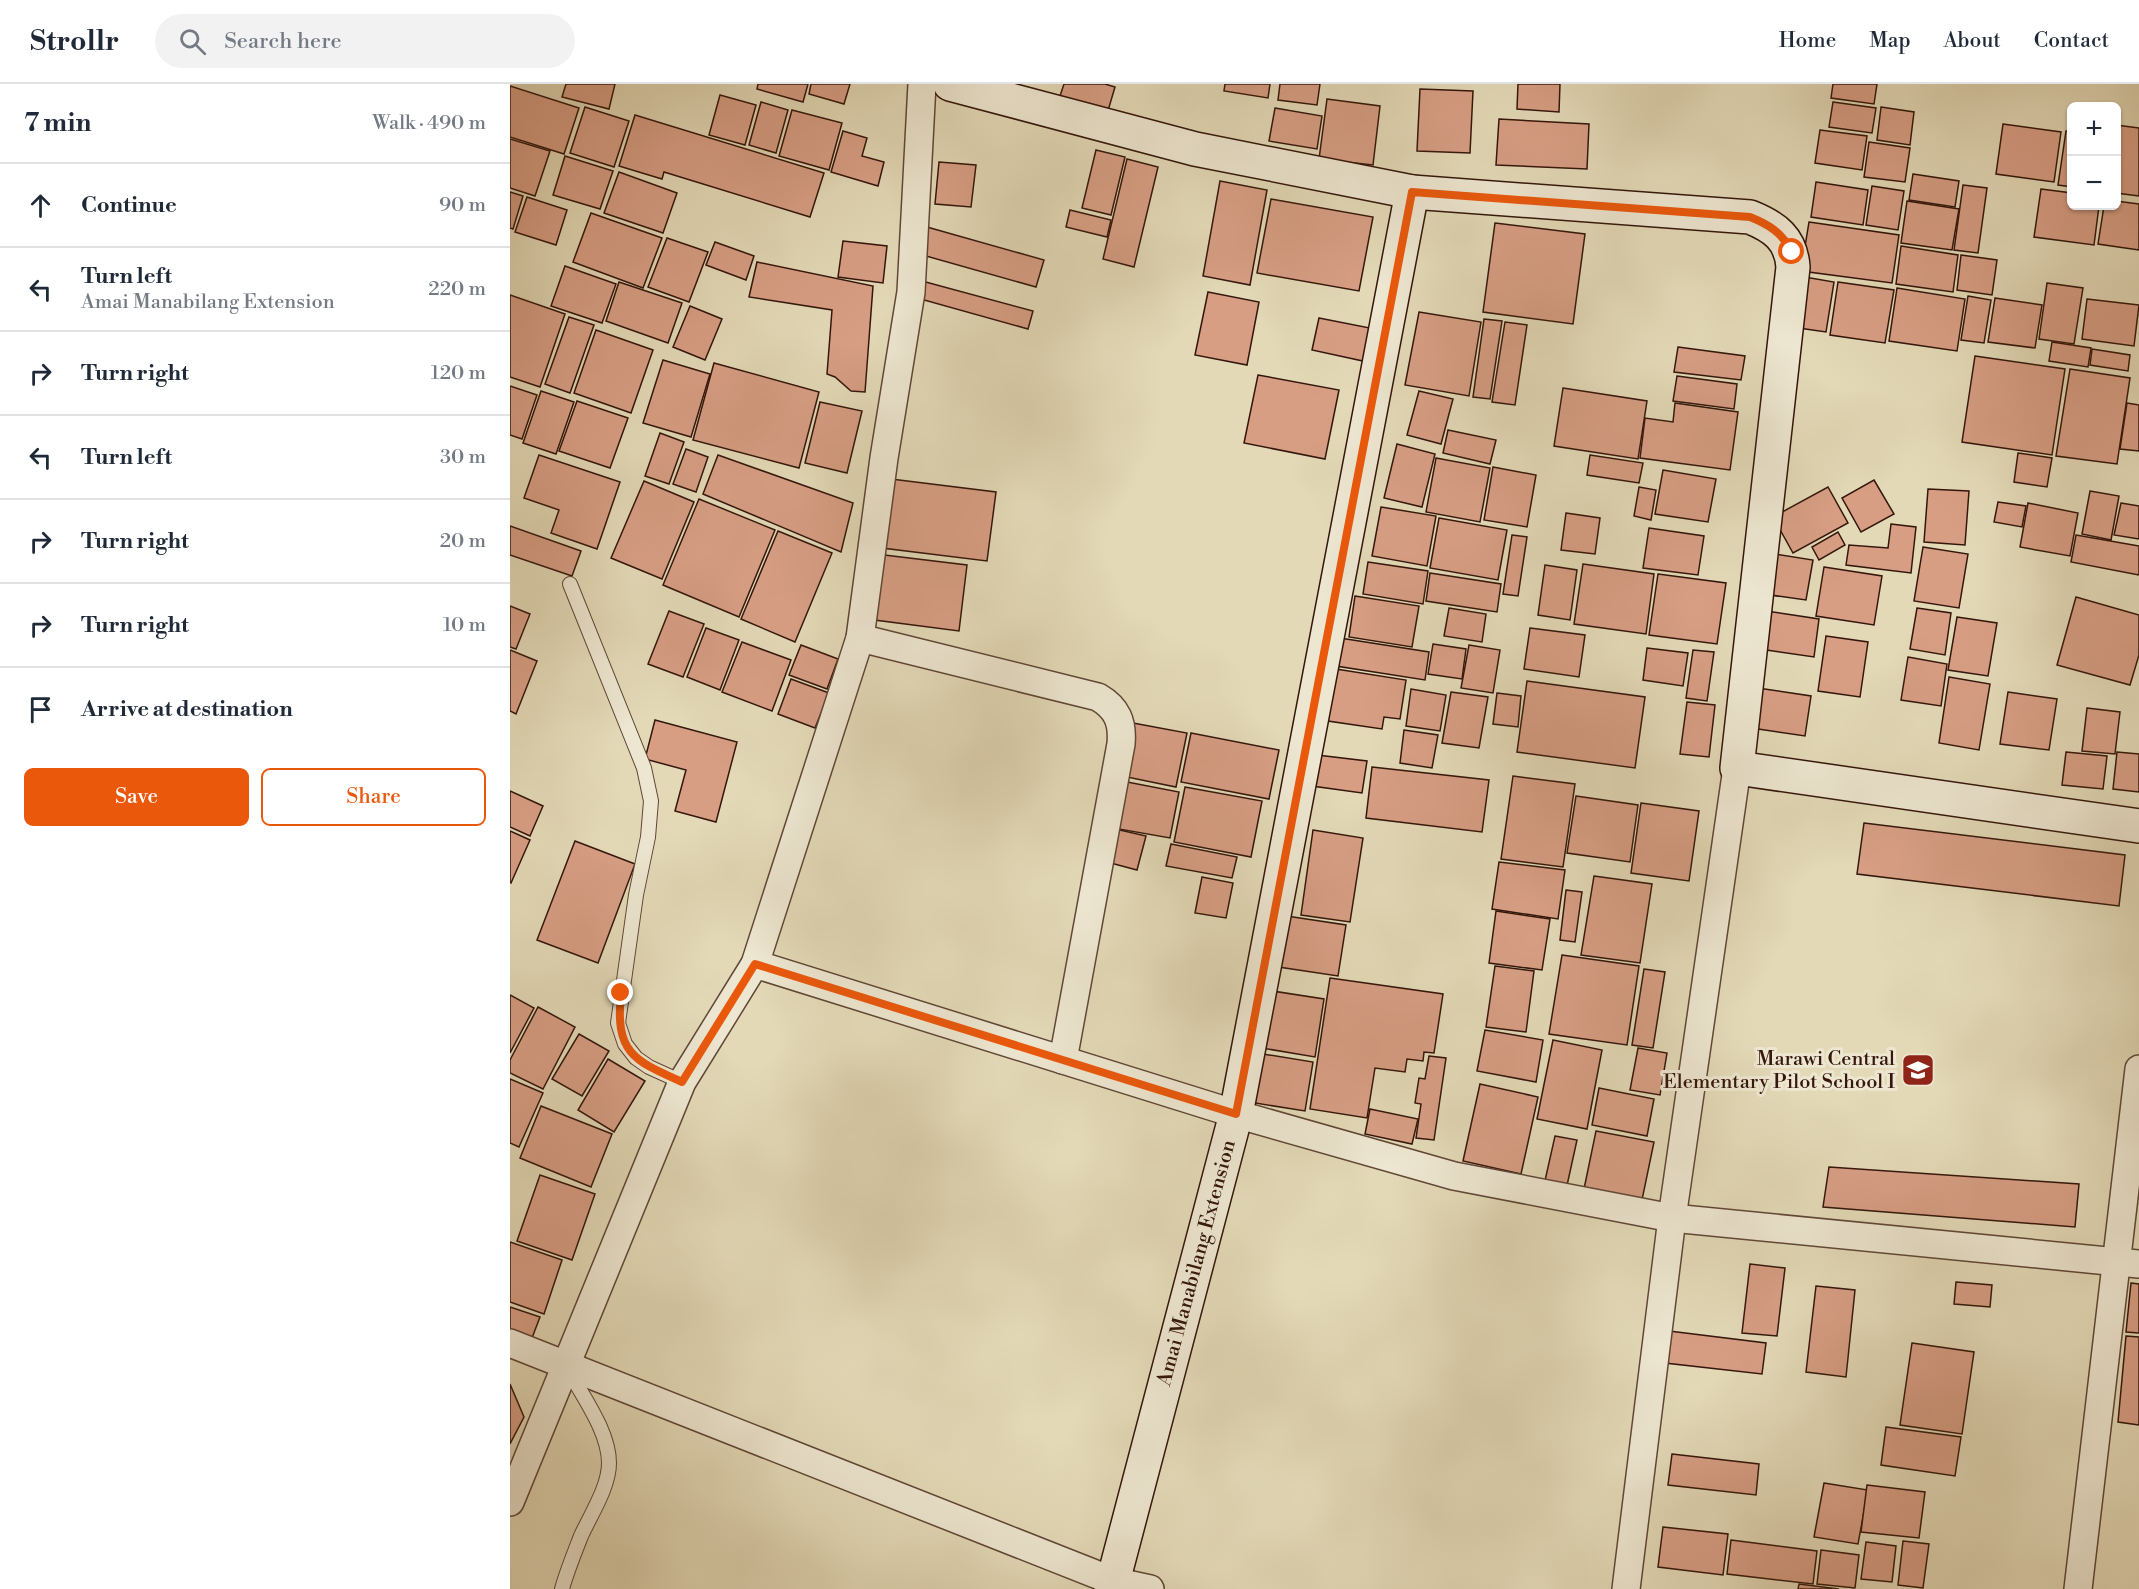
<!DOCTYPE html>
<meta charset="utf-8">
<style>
:root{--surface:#fff;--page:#f2f2f3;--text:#1f2937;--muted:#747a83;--line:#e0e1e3;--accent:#ea580c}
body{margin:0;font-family:"Libre Bodoni",serif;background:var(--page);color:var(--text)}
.controls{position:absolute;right:18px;top:18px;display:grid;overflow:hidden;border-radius:9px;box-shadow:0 2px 4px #0004}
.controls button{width:54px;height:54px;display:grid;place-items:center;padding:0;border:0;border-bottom:2px solid var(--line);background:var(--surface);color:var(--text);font:30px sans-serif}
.stop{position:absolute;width:18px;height:18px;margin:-14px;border:4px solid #ea580c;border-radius:50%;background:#fff}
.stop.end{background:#ea580c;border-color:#fff;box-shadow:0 2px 6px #0008}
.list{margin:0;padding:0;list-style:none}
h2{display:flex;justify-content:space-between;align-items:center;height:78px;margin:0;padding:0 24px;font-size:26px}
h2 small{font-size:20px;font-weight:400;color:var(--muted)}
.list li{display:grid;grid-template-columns:39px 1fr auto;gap:18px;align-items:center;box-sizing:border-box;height:84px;padding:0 24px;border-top:2px solid var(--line)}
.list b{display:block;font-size:22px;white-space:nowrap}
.list p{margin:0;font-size:20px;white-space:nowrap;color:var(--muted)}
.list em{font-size:20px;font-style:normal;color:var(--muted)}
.actions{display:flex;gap:12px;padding:18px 24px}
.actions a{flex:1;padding:14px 0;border:2px solid var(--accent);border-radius:9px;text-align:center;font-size:21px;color:var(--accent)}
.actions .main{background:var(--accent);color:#fff}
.icon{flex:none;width:33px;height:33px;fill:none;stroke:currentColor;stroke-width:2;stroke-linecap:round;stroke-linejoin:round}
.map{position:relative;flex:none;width:1629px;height:1505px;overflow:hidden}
header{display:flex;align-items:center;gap:36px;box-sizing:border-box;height:84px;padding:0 30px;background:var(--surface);border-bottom:2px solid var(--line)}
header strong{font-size:28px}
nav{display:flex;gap:33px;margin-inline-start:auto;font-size:21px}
.search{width:420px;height:54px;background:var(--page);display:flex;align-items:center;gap:15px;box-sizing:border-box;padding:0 21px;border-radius:33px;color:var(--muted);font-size:22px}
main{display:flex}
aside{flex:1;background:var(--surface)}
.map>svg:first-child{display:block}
.building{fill:#d79e84;stroke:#34160b;stroke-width:1.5}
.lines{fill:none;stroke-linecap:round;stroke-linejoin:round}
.lane-casing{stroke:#604736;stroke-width:16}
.street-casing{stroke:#604736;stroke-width:30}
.secondary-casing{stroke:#34160b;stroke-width:36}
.lane{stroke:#ede6d0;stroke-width:14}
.street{stroke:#ede6d0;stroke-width:27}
.secondary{stroke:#ede6d0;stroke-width:33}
.route{stroke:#ea580c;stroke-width:8}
.labels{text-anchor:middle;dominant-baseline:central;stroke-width:6;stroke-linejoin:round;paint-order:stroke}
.poi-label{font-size:20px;fill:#34160b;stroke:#ede6d0;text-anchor:end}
.street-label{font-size:20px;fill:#34160b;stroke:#ede6d0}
</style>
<header>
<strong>Strollr</strong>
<div class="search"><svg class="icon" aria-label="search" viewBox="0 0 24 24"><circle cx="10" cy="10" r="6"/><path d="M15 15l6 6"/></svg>Search here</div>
<nav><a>Home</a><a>Map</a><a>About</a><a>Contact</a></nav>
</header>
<main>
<aside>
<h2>7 min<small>Walk · 490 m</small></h2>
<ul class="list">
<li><svg class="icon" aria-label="ahead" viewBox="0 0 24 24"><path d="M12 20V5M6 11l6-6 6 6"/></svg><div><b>Continue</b></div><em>90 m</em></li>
<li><svg class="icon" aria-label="left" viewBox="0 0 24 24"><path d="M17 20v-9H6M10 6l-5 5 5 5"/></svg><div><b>Turn left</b><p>Amai Manabilang Extension</p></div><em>220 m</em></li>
<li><svg class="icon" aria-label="right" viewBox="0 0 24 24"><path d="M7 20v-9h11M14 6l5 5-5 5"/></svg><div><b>Turn right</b></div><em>120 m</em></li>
<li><svg class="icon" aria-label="left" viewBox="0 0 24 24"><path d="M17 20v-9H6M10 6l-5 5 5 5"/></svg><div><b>Turn left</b></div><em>30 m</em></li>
<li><svg class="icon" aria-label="right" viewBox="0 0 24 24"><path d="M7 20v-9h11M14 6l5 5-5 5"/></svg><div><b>Turn right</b></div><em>20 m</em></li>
<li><svg class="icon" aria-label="right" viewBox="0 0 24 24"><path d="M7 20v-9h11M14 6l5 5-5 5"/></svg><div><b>Turn right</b></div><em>10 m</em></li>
<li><svg class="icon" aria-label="arrive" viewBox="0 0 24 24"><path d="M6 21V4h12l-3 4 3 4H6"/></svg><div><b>Arrive at destination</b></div></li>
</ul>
<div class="actions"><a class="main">Save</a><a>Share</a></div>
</aside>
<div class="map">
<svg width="1629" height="1505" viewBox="0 0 1629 1505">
<rect width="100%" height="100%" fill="#e3d9b7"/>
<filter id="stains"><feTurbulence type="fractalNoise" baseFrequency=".00333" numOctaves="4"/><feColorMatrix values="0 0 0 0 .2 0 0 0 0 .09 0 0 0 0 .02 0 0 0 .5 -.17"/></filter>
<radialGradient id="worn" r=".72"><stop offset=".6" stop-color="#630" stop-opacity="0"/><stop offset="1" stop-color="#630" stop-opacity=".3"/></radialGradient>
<g class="building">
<polygon points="56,0 105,0 99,25 52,13"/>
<polygon points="248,0 298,0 293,18 247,5"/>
<polygon points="301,0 340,0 334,20 299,10"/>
<polygon points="554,0 595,0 605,3 597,30 549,15"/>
<polygon points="715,0 760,0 758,14 714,7"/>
<polygon points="770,0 810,0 807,21 768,16"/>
<polygon points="1008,0 1050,0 1049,28 1007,25"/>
<polygon points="1323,0 1367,0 1364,20 1321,14"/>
<polygon points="0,2 69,24 54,70 0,53"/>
<polygon points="910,5 963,7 960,69 907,67"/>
<polygon points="210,11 246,21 235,61 199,51"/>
<polygon points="817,15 870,22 863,81 809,75"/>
<polygon points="251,18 278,26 266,69 239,61"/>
<polygon points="1323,18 1366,24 1362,49 1319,43"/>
<polygon points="75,23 119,37 104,83 60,69"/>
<polygon points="1371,23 1404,28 1400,61 1367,56"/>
<polygon points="765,24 812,32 807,65 759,57"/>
<polygon points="282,26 332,39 319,86 269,72"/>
<polygon points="125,31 314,89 300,133 154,88 152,95 109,82"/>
<polygon points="989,35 1079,40 1077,85 986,81"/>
<polygon points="1493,40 1551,48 1544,98 1486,90"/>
<polygon points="1606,41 1629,44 1629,112 1606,109"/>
<polygon points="1310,46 1357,52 1352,86 1305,79"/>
<polygon points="333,47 357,54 352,72 374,78 368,102 321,88"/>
<polygon points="1556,47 1562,48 1562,103 1548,101"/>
<polygon points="0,55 40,67 25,112 0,104"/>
<polygon points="1359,58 1400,64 1395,98 1354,93"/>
<polygon points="586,66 615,73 601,131 572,124"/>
<polygon points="55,72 103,87 90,125 43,111"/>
<polygon points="617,75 648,83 624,183 593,175"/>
<polygon points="429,78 466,81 461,123 425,120"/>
<polygon points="109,88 167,109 153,149 94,129"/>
<polygon points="1403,90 1449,97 1445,123 1399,116"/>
<polygon points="710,97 757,106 740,201 693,192"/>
<polygon points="1306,98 1358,106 1353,141 1301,133"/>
<polygon points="1453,101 1477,104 1468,169 1444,166"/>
<polygon points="1362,102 1394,107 1388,146 1356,141"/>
<polygon points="1531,105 1562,109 1562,122 1589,122 1584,161 1524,153"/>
<polygon points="0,108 13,112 3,145 0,144"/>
<polygon points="17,113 57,126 46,161 5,148"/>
<polygon points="761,115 863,133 849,207 747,189"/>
<polygon points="1397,117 1449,125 1442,166 1391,159"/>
<polygon points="1606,117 1629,120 1629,166 1588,160 1594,122 1606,122"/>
<polygon points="560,126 601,136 597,153 556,143"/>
<polygon points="81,129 152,154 133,204 63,178"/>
<polygon points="1299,138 1389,151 1382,199 1291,187"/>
<polygon points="985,139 1075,150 1063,240 973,228"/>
<polygon points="417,143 534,176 526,203 409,170"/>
<polygon points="157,154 198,168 179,218 138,203"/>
<polygon points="333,157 377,162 373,199 328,193"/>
<polygon points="205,158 244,172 236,196 196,181"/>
<polygon points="1391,162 1448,171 1443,208 1386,200"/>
<polygon points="1451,171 1487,176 1482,211 1447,206"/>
<polygon points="247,178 363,202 355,308 341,307 325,293 317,290 322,226 239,213"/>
<polygon points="55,182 106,200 92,239 41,222"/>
<polygon points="1289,192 1324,198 1316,248 1282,243"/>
<polygon points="412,197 523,227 518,245 407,214"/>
<polygon points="109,198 172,219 158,259 96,237"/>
<polygon points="1328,198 1384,206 1375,259 1320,251"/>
<polygon points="1537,199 1573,204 1564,260 1529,255"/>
<polygon points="1387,204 1455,215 1447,267 1379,257"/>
<polygon points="698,208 749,218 737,281 685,271"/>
<polygon points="0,211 55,230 30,303 0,293"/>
<polygon points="1458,212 1481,216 1474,259 1451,256"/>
<polygon points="1485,214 1532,221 1525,264 1478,258"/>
<polygon points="1577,215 1629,221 1624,262 1572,255"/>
<polygon points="180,222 212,235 195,276 163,263"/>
<polygon points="909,228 971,238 959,312 895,301"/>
<polygon points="59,233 84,241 60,309 35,300"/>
<polygon points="809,234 860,244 853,277 802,266"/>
<polygon points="974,235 992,237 980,315 963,313"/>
<polygon points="995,238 1017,241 1005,321 982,318"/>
<polygon points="86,246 143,266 121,329 64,309"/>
<polygon points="1542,258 1581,264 1578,283 1539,277"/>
<polygon points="1168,263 1235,272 1231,296 1164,288"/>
<polygon points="1582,265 1620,271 1618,287 1580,281"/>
<polygon points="1465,272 1555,285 1542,371 1452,358"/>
<polygon points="153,276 200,290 181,353 133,339"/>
<polygon points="204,279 309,308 289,384 183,356"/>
<polygon points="1560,285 1620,294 1607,380 1546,372"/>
<polygon points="748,291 829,306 815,375 734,359"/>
<polygon points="1167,292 1227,300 1224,325 1163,317"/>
<polygon points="0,302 27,311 12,355 0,351"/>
<polygon points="1053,304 1137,317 1128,375 1044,362"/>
<polygon points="31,307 64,318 46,370 13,359"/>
<polygon points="909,307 943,315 931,360 897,351"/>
<polygon points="67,317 118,334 100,384 49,367"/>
<polygon points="310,318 352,327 337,389 295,379"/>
<polygon points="1165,319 1228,328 1220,386 1130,374 1135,334 1163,338"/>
<polygon points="1617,319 1629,321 1629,367 1610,365"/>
<polygon points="938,346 986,356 980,380 933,369"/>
<polygon points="150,349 174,358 159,400 135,392"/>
<polygon points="887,360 925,370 912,423 874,414"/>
<polygon points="176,365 198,373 186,408 163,400"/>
<polygon points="1508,369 1542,374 1537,403 1504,398"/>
<polygon points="29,371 110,398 87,465 41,449 49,426 14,414"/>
<polygon points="208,371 343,419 331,468 193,410"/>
<polygon points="1080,371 1133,379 1129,399 1077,391"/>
<polygon points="926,374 980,384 970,438 916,428"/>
<polygon points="983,383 1026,391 1017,443 974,436"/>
<polygon points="1153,386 1206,395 1198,438 1145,430"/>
<polygon points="381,395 486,408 477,477 372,464"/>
<polygon points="1364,396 1384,430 1351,448 1332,414"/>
<polygon points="134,397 184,418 152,495 101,474"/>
<polygon points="1129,403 1146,406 1141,436 1124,432"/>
<polygon points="1318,403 1338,439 1283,469 1263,433"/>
<polygon points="1418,405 1459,407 1455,461 1414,458"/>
<polygon points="1580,407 1609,412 1601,456 1572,450"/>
<polygon points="189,415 265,446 229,533 153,501"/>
<polygon points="1488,418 1516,422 1512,443 1484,438"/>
<polygon points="1518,419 1568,429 1560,472 1510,463"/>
<polygon points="1611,419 1629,422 1629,455 1604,451"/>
<polygon points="871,423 926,432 917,482 862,472"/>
<polygon points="1056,429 1090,434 1085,470 1051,466"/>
<polygon points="929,434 997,446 988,496 920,484"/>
<polygon points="1381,440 1406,443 1401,489 1336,481 1339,461 1378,464"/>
<polygon points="0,442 71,467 62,492 0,471"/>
<polygon points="1139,444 1194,452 1188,491 1133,484"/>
<polygon points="268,447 322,469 285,558 231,535"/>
<polygon points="1328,448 1335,461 1309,476 1302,463"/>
<polygon points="1002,451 1017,453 1008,512 993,510"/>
<polygon points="1566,451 1629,462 1629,491 1561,478"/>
<polygon points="1413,463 1458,470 1449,524 1404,517"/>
<polygon points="1259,469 1303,476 1296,516 1253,510"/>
<polygon points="366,470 457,481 449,547 357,535"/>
<polygon points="858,478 918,487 913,520 853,510"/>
<polygon points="1073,480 1144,490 1136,550 1064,540"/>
<polygon points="1035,481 1067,486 1060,536 1028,531"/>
<polygon points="1314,483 1372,492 1364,541 1306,532"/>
<polygon points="920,489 991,500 987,528 916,517"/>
<polygon points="1148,490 1216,499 1207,560 1139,551"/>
<polygon points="845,512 909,522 902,563 839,553"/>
<polygon points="1566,513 1629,531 1629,571 1620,601 1547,581"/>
<polygon points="0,522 20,530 6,565 0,563"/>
<polygon points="939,524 976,530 972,558 934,552"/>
<polygon points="1407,524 1441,529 1435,571 1400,565"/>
<polygon points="159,527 194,540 173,593 138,580"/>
<polygon points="1256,527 1309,535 1304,573 1250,565"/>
<polygon points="1447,533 1487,539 1478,592 1438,586"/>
<polygon points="196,544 229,556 210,606 177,593"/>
<polygon points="1020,544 1075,551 1069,593 1014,585"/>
<polygon points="1316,552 1358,558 1350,613 1308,607"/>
<polygon points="830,554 919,568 915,596 826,582"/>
<polygon points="232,558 281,576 262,627 212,608"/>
<polygon points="923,560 956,565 952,595 918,590"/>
<polygon points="291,561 328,575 317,605 279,591"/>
<polygon points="959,561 990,566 983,609 951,604"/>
<polygon points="1137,564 1178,569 1173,602 1133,596"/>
<polygon points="0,566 27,577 6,630 0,627"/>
<polygon points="1183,566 1204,568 1197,617 1176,614"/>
<polygon points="1398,573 1437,580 1431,622 1391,616"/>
<polygon points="826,585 896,596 890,635 874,633 872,645 818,637"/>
<polygon points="1439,593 1480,600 1469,666 1429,659"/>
<polygon points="281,595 319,609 305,644 268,630"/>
<polygon points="1017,597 1135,613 1125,684 1007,668"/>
<polygon points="1241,603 1301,612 1295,652 1235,643"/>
<polygon points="901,605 936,611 930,647 896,642"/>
<polygon points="941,608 978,613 969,664 932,659"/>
<polygon points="1498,608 1547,615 1539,666 1490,660"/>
<polygon points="987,609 1011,612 1008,643 983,640"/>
<polygon points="1177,618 1205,621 1199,673 1170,670"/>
<polygon points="1577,624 1610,628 1605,670 1572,667"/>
<polygon points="145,636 227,658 206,738 165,727 176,686 135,675"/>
<polygon points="623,639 677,649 666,703 612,692"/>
<polygon points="894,646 928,651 922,684 890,679"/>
<polygon points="681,649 769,666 759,715 671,698"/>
<polygon points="1556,668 1597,672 1593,705 1552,701"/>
<polygon points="1607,668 1629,670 1629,708 1603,705"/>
<polygon points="807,671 857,677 852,709 802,702"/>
<polygon points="862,683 979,696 972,748 856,734"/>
<polygon points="1003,692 1065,700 1053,783 991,775"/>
<polygon points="612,697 669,708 660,754 603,744"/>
<polygon points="675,703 752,717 741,773 664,758"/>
<polygon points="0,707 33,722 20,752 0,743"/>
<polygon points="1066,712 1128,721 1120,778 1057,769"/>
<polygon points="1131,719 1189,727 1179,797 1121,789"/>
<polygon points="1354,739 1615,771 1609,822 1347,790"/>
<polygon points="601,744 636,752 627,786 593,777"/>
<polygon points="803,746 853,754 840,838 791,831"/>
<polygon points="0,747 20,756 1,799 0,798"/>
<polygon points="65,757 125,780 88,879 27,856"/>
<polygon points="661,760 727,773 722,794 656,782"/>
<polygon points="989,778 1055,786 1048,835 982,825"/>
<polygon points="1084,792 1142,800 1130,879 1071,871"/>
<polygon points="692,793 723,799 716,834 685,829"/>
<polygon points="1056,806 1072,808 1065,858 1050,856"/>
<polygon points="986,827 1040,835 1032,886 979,879"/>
<polygon points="770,831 836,841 828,892 762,882"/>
<polygon points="1052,871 1129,882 1117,961 1039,950"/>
<polygon points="985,882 1024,887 1016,948 976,943"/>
<polygon points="1134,885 1155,888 1143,964 1122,961"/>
<polygon points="820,894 933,910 924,969 914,968 913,977 897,975 895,988 865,984 857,1034 800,1025"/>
<polygon points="756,906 814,915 805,973 746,963"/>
<polygon points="0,911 24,924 0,969"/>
<polygon points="28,923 65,943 33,1005 0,989 0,976"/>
<polygon points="975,946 1033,956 1026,998 967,987"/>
<polygon points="69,950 99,967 72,1012 42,995"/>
<polygon points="1043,956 1092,966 1077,1045 1027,1035"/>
<polygon points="1128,964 1157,969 1150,1011 1120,1006"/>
<polygon points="747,969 803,978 795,1027 739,1018"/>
<polygon points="919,972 936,974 924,1056 906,1054 911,1020 905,1019 909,994 915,995"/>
<polygon points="98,975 135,997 104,1048 68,1026"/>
<polygon points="0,995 33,1009 9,1063 0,1059"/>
<polygon points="970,1000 1028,1013 1011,1090 953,1077"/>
<polygon points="1089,1004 1144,1015 1137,1052 1082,1041"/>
<polygon points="31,1022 102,1050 81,1103 10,1074"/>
<polygon points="860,1025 908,1035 902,1060 855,1050"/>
<polygon points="1086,1047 1144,1058 1132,1116 1074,1105"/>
<polygon points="1045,1052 1067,1056 1056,1106 1034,1101"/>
<polygon points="1319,1083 1569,1100 1565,1143 1313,1123"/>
<polygon points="30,1091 85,1110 62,1176 7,1157"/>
<polygon points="0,1158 52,1176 34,1230 0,1218"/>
<polygon points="1240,1180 1275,1184 1267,1252 1232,1249"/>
<polygon points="1446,1198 1482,1201 1480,1223 1444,1220"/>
<polygon points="1621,1199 1629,1200 1629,1249 1616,1248"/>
<polygon points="1306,1202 1345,1206 1336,1293 1296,1288"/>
<polygon points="0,1223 30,1233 22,1254 0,1246"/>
<polygon points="1159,1247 1256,1259 1252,1290 1155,1279"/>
<polygon points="1616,1252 1629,1253 1629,1341 1608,1338"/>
<polygon points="1402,1259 1464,1268 1452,1350 1390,1341"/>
<polygon points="0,1300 14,1333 0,1360"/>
<polygon points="1376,1343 1451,1353 1445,1392 1371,1381"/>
<polygon points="1162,1370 1249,1380 1246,1411 1158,1401"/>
<polygon points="1314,1399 1358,1406 1348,1460 1304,1453"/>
<polygon points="1357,1401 1415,1408 1409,1454 1351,1448"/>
<polygon points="1153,1443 1218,1450 1213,1491 1148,1483"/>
<polygon points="1221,1456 1307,1467 1303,1500 1217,1490"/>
<polygon points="1393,1457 1419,1460 1413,1504 1388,1501"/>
<polygon points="1356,1458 1386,1462 1382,1498 1351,1495"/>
<polygon points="1311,1466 1349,1471 1345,1504 1307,1500"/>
<polygon points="1289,1500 1329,1505 1288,1505"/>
</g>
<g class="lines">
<defs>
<g id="lane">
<polyline points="60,500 134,684 141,717 138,753 126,811 108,939 115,960 126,974 139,983 172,998"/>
<path d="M 52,1505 C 57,1487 64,1470 71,1452 C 81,1430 99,1403 99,1379 C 99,1347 72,1312 58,1285"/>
</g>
<g id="street">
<path d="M 350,554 L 588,613 C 607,624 613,638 611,660 L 553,976"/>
<polyline points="245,880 726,1030 944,1092 1162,1134 1629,1180"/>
<polyline points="0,1259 603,1497 640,1505"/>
<polyline points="0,1418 172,998 245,880 350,554 374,374 401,208 412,0"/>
<polyline points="1116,1505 1162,1134 1227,684"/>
<polyline points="1568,1505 1629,985"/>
</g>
<g id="secondary">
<path d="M 440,0 L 685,65 L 902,108 L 1240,133 C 1265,143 1281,155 1283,183 L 1227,684 L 1629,742"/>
<polyline points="601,1505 726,1030 902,108"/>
</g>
</defs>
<use href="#lane" class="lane-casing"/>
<use href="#street" class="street-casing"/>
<use href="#secondary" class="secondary-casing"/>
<use href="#lane" class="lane"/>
<use href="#street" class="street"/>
<use href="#secondary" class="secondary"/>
</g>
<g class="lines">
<path class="route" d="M 111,909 C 105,968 122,976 172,998 L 245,880 L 726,1030 L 902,108 L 1240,133 C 1260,141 1272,149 1282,168"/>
</g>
<defs>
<symbol id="school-square" viewBox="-11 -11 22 22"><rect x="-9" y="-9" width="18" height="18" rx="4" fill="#8f2418" stroke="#ede6d0"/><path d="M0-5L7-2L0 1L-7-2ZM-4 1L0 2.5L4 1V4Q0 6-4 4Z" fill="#fff"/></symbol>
</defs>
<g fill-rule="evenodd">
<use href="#school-square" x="1389" y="967" width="38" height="38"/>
</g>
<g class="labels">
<g class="poi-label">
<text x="1385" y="975">Marawi Central<tspan x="1385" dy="23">Elementary Pilot School I</tspan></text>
</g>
<g class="street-label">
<text transform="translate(687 1179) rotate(-75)">Amai Manabilang Extension</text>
</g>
</g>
<rect width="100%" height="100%" filter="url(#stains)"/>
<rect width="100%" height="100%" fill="url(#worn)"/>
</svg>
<div class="controls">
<button>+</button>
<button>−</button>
</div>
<div class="stop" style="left:1282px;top:168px"></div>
<div class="stop end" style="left:111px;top:909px"></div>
</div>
</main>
